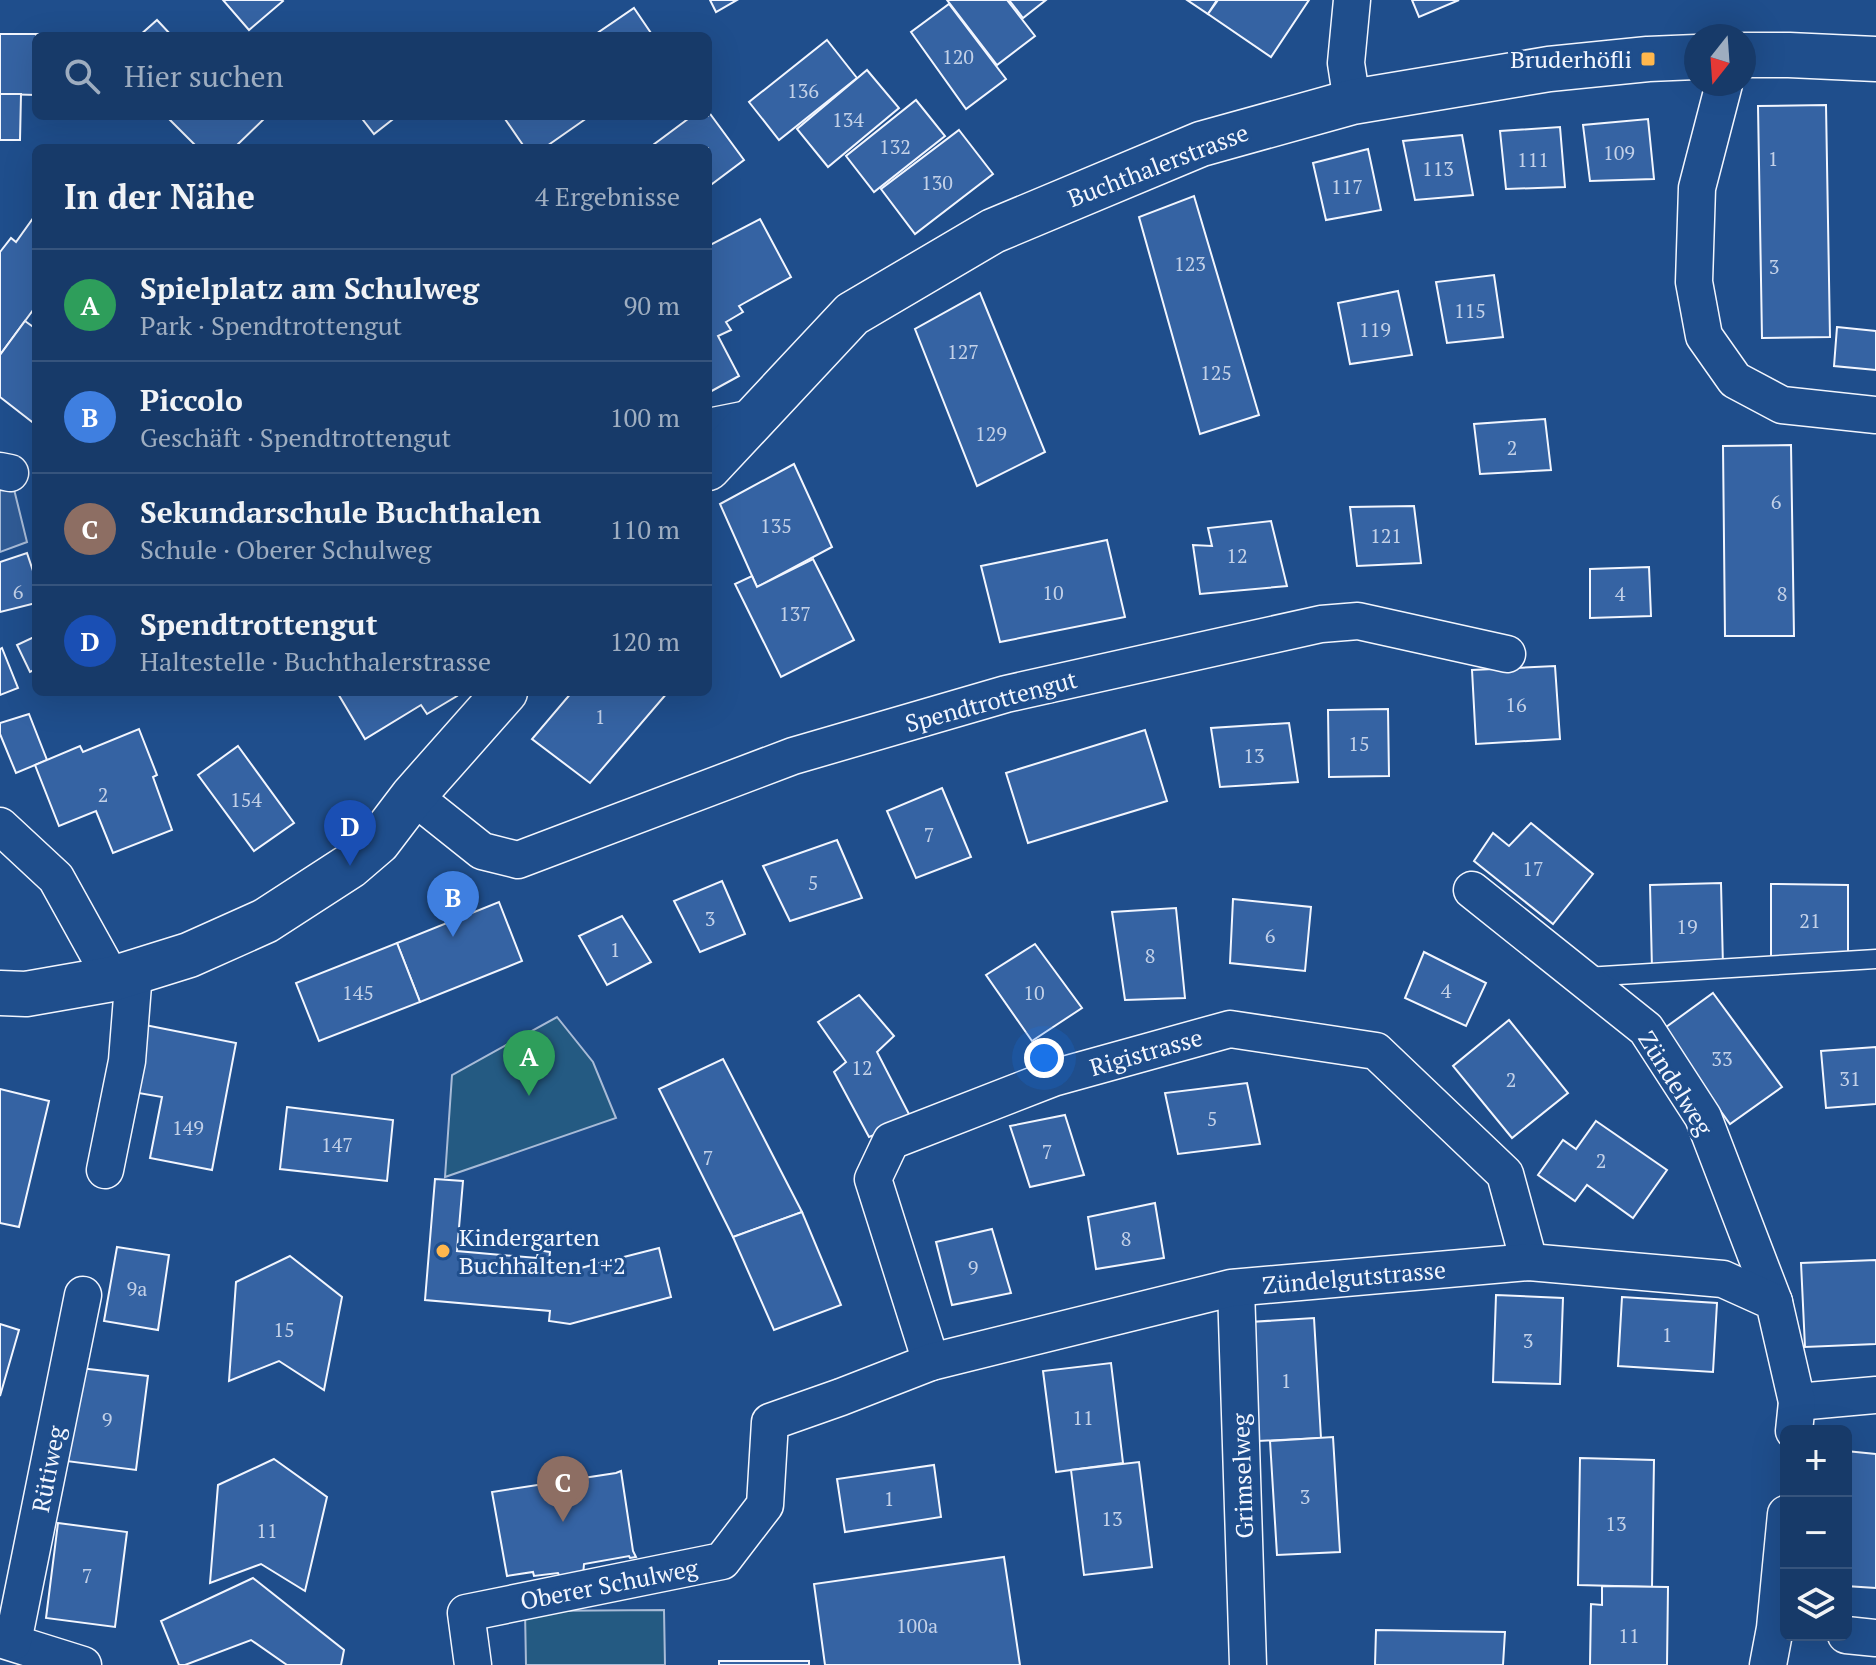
<!DOCTYPE html>
<html lang="de">
<meta charset="utf-8">
<style>
:root{--surface:#173a69;--page:#244571;--text:#f1f3f6;--muted:#9eadc0;--line:#36547d;--accent:#ffb74d}
body{margin:0;font-family:"PT Serif",serif;background:var(--page);color:var(--text)}
.controls{position:absolute;right:24px;bottom:24px;display:grid;overflow:hidden;border-radius:12px;box-shadow:0 8px 32px #0002}
.controls button{width:72px;height:72px;display:grid;place-items:center;padding:0;border:0;border-bottom:2px solid var(--line);background:var(--surface);color:var(--text);font:40px sans-serif}
.compass{position:absolute;left:1684px;top:24px;width:72px;height:72px;border-radius:50%;background:var(--surface);box-shadow:0 8px 32px #0002;rotate:197deg}
.you{position:absolute;left:1044px;top:1058px;width:28px;height:28px;margin:-20px;border:6px solid #fff;border-radius:50%;background:#1a73e8;box-shadow:0 0 0 12px #1a73e833}
.badge{display:grid;place-items:center;width:52px;height:52px;border-radius:50%;background:var(--accent);color:#fff;font-size:26px;font-weight:700}
.pin{position:absolute;translate:-50% -66px;filter:drop-shadow(0 2px 4px #0008)}
.pin::after{content:'';position:absolute;top:42px;width:28px;height:24px;background:inherit;clip-path:polygon(0 0,100% 0,50% 100%)}
.list{margin:0;padding:0;list-style:none}
h2{display:flex;justify-content:space-between;align-items:center;height:104px;margin:0;padding:0 32px;font-size:34px}
h2 small{font-size:26px;font-weight:400;color:var(--muted)}
.list li{display:grid;grid-template-columns:52px 1fr auto;gap:24px;align-items:center;box-sizing:border-box;height:112px;padding:0 32px;border-top:2px solid var(--line)}
.list b{display:block;font-size:30px;white-space:nowrap}
.list p{margin:0;font-size:26px;white-space:nowrap;color:var(--muted)}
.list em{font-size:26px;font-style:normal;color:var(--muted)}
.icon{flex:none;width:44px;height:44px;fill:none;stroke:currentColor;stroke-width:2;stroke-linecap:round;stroke-linejoin:round}
.map{position:relative;flex:none;width:1876px;height:1665px;overflow:hidden}
.search{position:absolute;background:var(--surface);box-shadow:0 8px 32px #0002;left:32px;top:32px;width:680px;height:88px;display:flex;align-items:center;gap:20px;box-sizing:border-box;padding:0 28px;border-radius:12px;color:var(--muted);font-size:30px}
.panel{position:absolute;background:var(--surface);box-shadow:0 8px 32px #0002;left:32px;top:144px;width:680px;height:552px;border-radius:12px}
.map>svg:first-child{display:block}
.green{fill:#245a82;stroke:#a8bbd7;stroke-width:2}
.parking{fill:#305b95;stroke:#a8bbd7;stroke-width:2}
.building{fill:#3563a3;stroke:#f2f6ff;stroke-width:2}
.lines{fill:none;stroke-linecap:round;stroke-linejoin:round}
.service-casing{stroke:#f2f6ff;stroke-width:21}
.minor-casing{stroke:#f2f6ff;stroke-width:39}
.tertiary-casing{stroke:#f2f6ff;stroke-width:47}
.service{stroke:#1f4e8c;stroke-width:18}
.minor{stroke:#1f4e8c;stroke-width:36}
.tertiary{stroke:#1f4e8c;stroke-width:44}
.poi-dot{fill:#ffb74d;stroke:#1f4e8c;stroke-width:3}
.labels{text-anchor:middle;dominant-baseline:central;stroke-width:6;stroke-linejoin:round;paint-order:stroke}
.number-label{font-size:20px;fill:#c3d1e8}
.poi-label{font-size:24px;fill:#f2f6ff;stroke:#1f4e8c;text-anchor:end}
.street-label{font-size:24px;fill:#f2f6ff;stroke:#1f4e8c}
</style>
<div class="map">
<svg width="1876" height="1665" viewBox="0 0 1876 1665">
<rect width="100%" height="100%" fill="#1f4e8c"/>
<g class="green">
<polygon points="557,1017 593,1062 616,1118 445,1177 452,1075"/>
<polygon points="664,1610 665,1665 526,1665 525,1611"/>
</g>
<polygon class="parking" points="0,462 10,473 27,542 0,552"/>
<g class="building">
<polygon points="223,0 282,0 283,1 249,30"/>
<polygon points="710,0 737,0 716,12"/>
<polygon points="947,0 1007,0 1035,36 997,65"/>
<polygon points="1009,0 1046,0 1023,18"/>
<polygon points="1187,0 1217,0 1208,14"/>
<polygon points="1218,0 1309,0 1271,57 1208,14"/>
<polygon points="1412,0 1459,0 1419,17"/>
<polygon points="949,4 1006,79 966,109 911,32"/>
<polygon points="634,8 653,36 593,36"/>
<polygon points="157,20 172,36 139,36"/>
<polygon points="0,34 47,34 47,36 36,36 36,95 0,94"/>
<polygon points="827,40 857,78 779,140 749,102"/>
<polygon points="867,70 899,108 828,167 797,129"/>
<polygon points="0,94 21,94 20,140 0,140"/>
<polygon points="916,100 945,136 874,192 846,156"/>
<polygon points="1826,105 1830,337 1762,338 1758,106"/>
<polygon points="708,111 744,160 708,187 708,148 655,148 653,145 692,116 708,116"/>
<polygon points="172,116 267,116 234,148 198,148 169,119"/>
<polygon points="360,116 397,116 374,134"/>
<polygon points="503,116 586,116 587,118 544,148 525,148"/>
<polygon points="1648,119 1654,179 1590,181 1583,125"/>
<polygon points="1560,127 1565,187 1506,189 1500,131"/>
<polygon points="959,130 993,174 915,234 881,189"/>
<polygon points="1462,135 1473,195 1415,200 1403,141"/>
<polygon points="1368,149 1381,210 1326,220 1313,163"/>
<polygon points="1194,196 1259,415 1200,434 1139,217"/>
<polygon points="36,214 36,306 0,355 0,252 11,238 16,242"/>
<polygon points="760,219 791,277 739,306 743,312 726,322 731,330 718,336 739,376 708,393 708,246"/>
<polygon points="1494,275 1503,337 1447,343 1436,282"/>
<polygon points="1398,291 1412,355 1350,364 1338,303"/>
<polygon points="980,293 1045,452 977,486 915,329"/>
<polygon points="25,321 36,329 36,425 0,397 0,355"/>
<polygon points="1837,327 1876,331 1876,370 1834,366"/>
<polygon points="1545,419 1551,470 1480,474 1474,424"/>
<polygon points="1791,445 1794,636 1725,636 1723,446"/>
<polygon points="794,464 832,547 757,587 720,504"/>
<polygon points="1414,506 1421,563 1357,566 1350,507"/>
<polygon points="1271,521 1287,586 1200,594 1193,545 1212,546 1208,528"/>
<polygon points="1107,540 1125,617 1000,642 981,566"/>
<polygon points="27,553 36,580 36,603 0,612 0,562"/>
<polygon points="813,559 854,640 781,677 735,584 752,576 757,587"/>
<polygon points="1649,567 1651,616 1590,618 1590,569"/>
<polygon points="36,636 36,669 30,672 17,645"/>
<polygon points="2,648 18,688 0,695 0,649"/>
<polygon points="1555,666 1560,739 1476,744 1472,670"/>
<polygon points="337,692 454,692 457,696 427,714 421,705 365,739"/>
<polygon points="572,692 668,692 590,783 532,739"/>
<polygon points="1388,709 1389,776 1329,777 1328,710"/>
<polygon points="29,714 47,760 16,773 0,734 0,723"/>
<polygon points="1289,723 1298,782 1220,787 1211,728"/>
<polygon points="139,729 157,775 153,777 172,830 113,853 96,811 59,826 35,765 80,746 83,752"/>
<polygon points="1145,730 1167,801 1028,843 1006,773"/>
<polygon points="238,746 294,823 254,851 198,775"/>
<polygon points="942,788 971,857 916,878 887,811"/>
<polygon points="1531,823 1593,874 1553,924 1474,861 1493,833 1509,846"/>
<polygon points="837,840 862,898 790,921 763,866"/>
<polygon points="722,881 745,934 700,952 674,901"/>
<polygon points="1721,883 1723,967 1652,969 1650,885"/>
<polygon points="1771,884 1848,885 1848,956 1771,956"/>
<polygon points="1233,899 1311,907 1305,971 1230,963"/>
<polygon points="499,902 522,961 420,1002 397,943"/>
<polygon points="1176,908 1185,998 1125,1000 1112,912"/>
<polygon points="622,916 651,962 607,985 579,936"/>
<polygon points="397,943 420,1002 319,1041 296,983"/>
<polygon points="1035,944 1082,1008 1032,1041 986,975"/>
<polygon points="1424,952 1486,983 1466,1026 1405,998"/>
<polygon points="1713,993 1782,1087 1730,1124 1662,1030"/>
<polygon points="859,995 894,1036 877,1052 912,1120 869,1137 834,1072 846,1062 818,1022"/>
<polygon points="1509,1020 1568,1093 1512,1138 1453,1066"/>
<polygon points="140,1024 236,1043 212,1170 150,1158 162,1097 127,1091"/>
<polygon points="1876,1047 1876,1104 1826,1108 1821,1051"/>
<polygon points="723,1059 802,1212 733,1237 659,1089"/>
<polygon points="1247,1083 1260,1144 1178,1154 1165,1093"/>
<polygon points="0,1089 49,1101 19,1227 0,1223"/>
<polygon points="287,1107 393,1120 387,1181 280,1169"/>
<polygon points="1065,1115 1084,1175 1030,1187 1010,1126"/>
<polygon points="1596,1121 1667,1170 1633,1218 1587,1185 1575,1201 1538,1175 1563,1140 1576,1149"/>
<polygon points="435,1179 463,1181 457,1251 537,1258 538,1250 550,1252 548,1270 565,1272 659,1248 671,1297 570,1324 549,1321 550,1311 425,1300"/>
<polygon points="1155,1203 1164,1258 1096,1269 1088,1217"/>
<polygon points="802,1212 841,1305 774,1330 733,1237"/>
<polygon points="992,1229 1011,1293 952,1305 936,1242"/>
<polygon points="117,1247 169,1255 158,1330 104,1321"/>
<polygon points="290,1256 342,1297 324,1390 279,1361 229,1381 236,1282"/>
<polygon points="1876,1260 1876,1344 1805,1347 1801,1263"/>
<polygon points="1496,1295 1563,1298 1560,1384 1493,1382"/>
<polygon points="1622,1297 1717,1303 1713,1372 1618,1366"/>
<polygon points="1314,1318 1321,1438 1258,1441 1250,1322"/>
<polygon points="0,1324 19,1330 0,1396"/>
<polygon points="1111,1363 1123,1463 1056,1472 1043,1371"/>
<polygon points="80,1368 148,1376 136,1470 66,1461"/>
<polygon points="1333,1437 1340,1552 1277,1555 1270,1441"/>
<polygon points="1846,1451 1876,1454 1876,1588 1846,1586"/>
<polygon points="1580,1458 1654,1460 1652,1587 1578,1585"/>
<polygon points="274,1459 327,1497 305,1591 261,1564 210,1583 218,1485"/>
<polygon points="1139,1462 1152,1567 1084,1575 1071,1470"/>
<polygon points="934,1465 941,1517 845,1532 837,1479"/>
<polygon points="621,1471 633,1551 636,1557 630,1558 629,1556 584,1564 583,1576 560,1577 558,1573 534,1576 533,1572 507,1576 492,1492 616,1473"/>
<polygon points="58,1523 127,1532 115,1627 46,1618"/>
<polygon points="1004,1557 1020,1665 825,1665 814,1584"/>
<polygon points="253,1578 344,1650 341,1665 287,1665 251,1640 185,1665 179,1665 161,1621"/>
<polygon points="1602,1586 1668,1587 1667,1665 1590,1665 1591,1604 1602,1605"/>
<polygon points="1376,1630 1505,1632 1503,1665 1375,1665"/>
<rect x="719" y="1661" width="90" height="4"/>
</g>
<g class="lines">
<defs>
<polyline id="service" points="1586,977 1876,959"/>
<g id="minor">
<polyline points="1724,84 1697,188 1694,282 1704,336 1735,380 1782,405 1876,415"/>
<polyline points="1352,102 1346,63 1352,0"/>
<polyline points="708,427 753,418"/>
<polyline points="0,471 10,473"/>
<polyline points="413,796 482,851 518,860 793,756 1006,694 1321,624 1358,621 1507,654"/>
<polyline points="0,826 56,878 112,979"/>
<polyline points="1472,890 1646,1029 1703,1117 1774,1302"/>
<polyline points="105,1170 127,1061 134,972"/>
<polyline points="1236,1288 1248,1665"/>
<polyline points="931,1362 873,1179 891,1141 1053,1078 1230,1029 1376,1051 1505,1174 1529,1262"/>
<polyline points="1797,1402 1876,1395"/>
<polyline points="1846,1635 1876,1638"/>
<polyline points="0,1639 83,1665"/>
<polyline points="13,1642 83,1295"/>
<polyline points="473,1665 466,1613 722,1561 765,1505 770,1422 841,1397 931,1362 1231,1288 1529,1262 1723,1279 1774,1302 1797,1402 1794,1431"/>
<polyline points="1768,1665 1775,1628 1786,1514"/>
</g>
<g id="tertiary">
<polyline points="1744,55 1789,55 1876,59"/>
<polyline points="708,468 852,314 993,231 1201,144 1352,102 1549,69 1648,59 1696,57"/>
<polyline points="0,993 26,994 112,979 189,955 265,921 350,866 378,842 413,796 505,692"/>
</g>
</defs>
<use href="#service" class="service-casing"/>
<use href="#minor" class="minor-casing"/>
<use href="#tertiary" class="tertiary-casing"/>
<use href="#service" class="service"/>
<use href="#minor" class="minor"/>
<use href="#tertiary" class="tertiary"/>
</g>
<g class="poi-dot">
<rect x="1640" y="51" width="16" height="16" rx="4"/>
<circle cx="443" cy="1251" r="8"/>
</g>
<g class="labels">
<g class="number-label">
<text x="958" y="56">120</text>
<text x="803" y="90">136</text>
<text x="848" y="119">134</text>
<text x="895" y="146">132</text>
<text x="1619" y="152">109</text>
<text x="1773" y="158">1</text>
<text x="1533" y="159">111</text>
<text x="1438" y="168">113</text>
<text x="937" y="182">130</text>
<text x="1347" y="186">117</text>
<text x="1190" y="263">123</text>
<text x="1774" y="266">3</text>
<text x="1470" y="310">115</text>
<text x="1375" y="329">119</text>
<text x="963" y="351">127</text>
<text x="1216" y="372">125</text>
<text x="991" y="433">129</text>
<text x="1512" y="447">2</text>
<text x="1776" y="501">6</text>
<text x="776" y="525">135</text>
<text x="1386" y="535">121</text>
<text x="1237" y="555">12</text>
<text x="18" y="591">6</text>
<text x="1053" y="592">10</text>
<text x="1620" y="593">4</text>
<text x="1782" y="593">8</text>
<text x="795" y="613">137</text>
<text x="1516" y="704">16</text>
<text x="600" y="716">1</text>
<text x="1359" y="743">15</text>
<text x="1254" y="755">13</text>
<text x="103" y="794">2</text>
<text x="246" y="799">154</text>
<text x="929" y="834">7</text>
<text x="1533" y="868">17</text>
<text x="813" y="882">5</text>
<text x="710" y="918">3</text>
<text x="1810" y="920">21</text>
<text x="1687" y="926">19</text>
<text x="1270" y="935">6</text>
<text x="615" y="949">1</text>
<text x="1150" y="955">8</text>
<text x="1446" y="990">4</text>
<text x="358" y="992">145</text>
<text x="1034" y="992">10</text>
<text x="1722" y="1058">33</text>
<text x="862" y="1067">12</text>
<text x="1850" y="1078">31</text>
<text x="1511" y="1079">2</text>
<text x="1212" y="1118">5</text>
<text x="188" y="1127">149</text>
<text x="337" y="1144">147</text>
<text x="1047" y="1151">7</text>
<text x="708" y="1157">7</text>
<text x="1601" y="1160">2</text>
<text x="1126" y="1238">8</text>
<text x="973" y="1267">9</text>
<text x="137" y="1288">9a</text>
<text x="284" y="1329">15</text>
<text x="1667" y="1334">1</text>
<text x="1528" y="1340">3</text>
<text x="1286" y="1380">1</text>
<text x="1083" y="1417">11</text>
<text x="107" y="1419">9</text>
<text x="1305" y="1496">3</text>
<text x="889" y="1498">1</text>
<text x="1112" y="1518">13</text>
<text x="1616" y="1523">13</text>
<text x="267" y="1530">11</text>
<text x="87" y="1575">7</text>
<text x="917" y="1625">100a</text>
<text x="1629" y="1635">11</text>
</g>
<g class="poi-label">
<text x="1632" y="59">Bruderhöfli</text>
<text x="459" y="1237" text-anchor="start">Kindergarten<tspan x="459" dy="28">Buchhalten 1+2</tspan></text>
</g>
<g class="street-label">
<text transform="translate(1158 165) rotate(-21)">Buchthalerstrasse</text>
<text transform="translate(991 701) rotate(-15)">Spendtrottengut</text>
<text transform="translate(1146 1052) rotate(-16)">Rigistrasse</text>
<text transform="translate(1676 1083) rotate(58)">Zündelweg</text>
<text transform="translate(1354 1277) rotate(-5)">Zündelgutstrasse</text>
<text transform="translate(48 1469) rotate(-79)">Rütiweg</text>
<text transform="translate(1242 1476) rotate(-92)">Grimselweg</text>
<text transform="translate(609 1584) rotate(-11)">Oberer Schulweg</text>
</g>
</g>
</svg>
<div class="controls">
<button>+</button>
<button>−</button>
<button><svg class="icon" aria-label="layers" viewBox="0 0 24 24"><path d="M12 4l9 5-9 5-9-5zM3 14l9 5 9-5"/></svg></button>
</div>
<svg class="compass" viewBox="-18 -18 36 36"><path d="M0-13l5 13h-10z" fill="#e53935"/><path d="M0 13l5-13h-10z" fill="#9eadc0"/></svg>
<div class="you"></div>
<div class="pin badge" style="left:529px;top:1096px;background:#2e9e5b">A</div>
<div class="pin badge" style="left:453px;top:937px;background:#3f7fe0">B</div>
<div class="pin badge" style="left:563px;top:1522px;background:#8d6e63">C</div>
<div class="pin badge" style="left:350px;top:866px;background:#1a4fb4">D</div>
<div class="search"><svg class="icon" aria-label="search" viewBox="0 0 24 24"><circle cx="10" cy="10" r="6"/><path d="M15 15l6 6"/></svg>Hier suchen</div>
<section class="panel">
<h2>In der Nähe<small>4 Ergebnisse</small></h2>
<ul class="list">
<li><span class="badge" style="background:#2e9e5b">A</span><div><b>Spielplatz am Schulweg</b><p>Park · Spendtrottengut</p></div><em>90 m</em></li>
<li><span class="badge" style="background:#3f7fe0">B</span><div><b>Piccolo</b><p>Geschäft · Spendtrottengut</p></div><em>100 m</em></li>
<li><span class="badge" style="background:#8d6e63">C</span><div><b>Sekundarschule Buchthalen</b><p>Schule · Oberer Schulweg</p></div><em>110 m</em></li>
<li><span class="badge" style="background:#1a4fb4">D</span><div><b>Spendtrottengut</b><p>Haltestelle · Buchthalerstrasse</p></div><em>120 m</em></li>
</ul>
</section>
</div>
